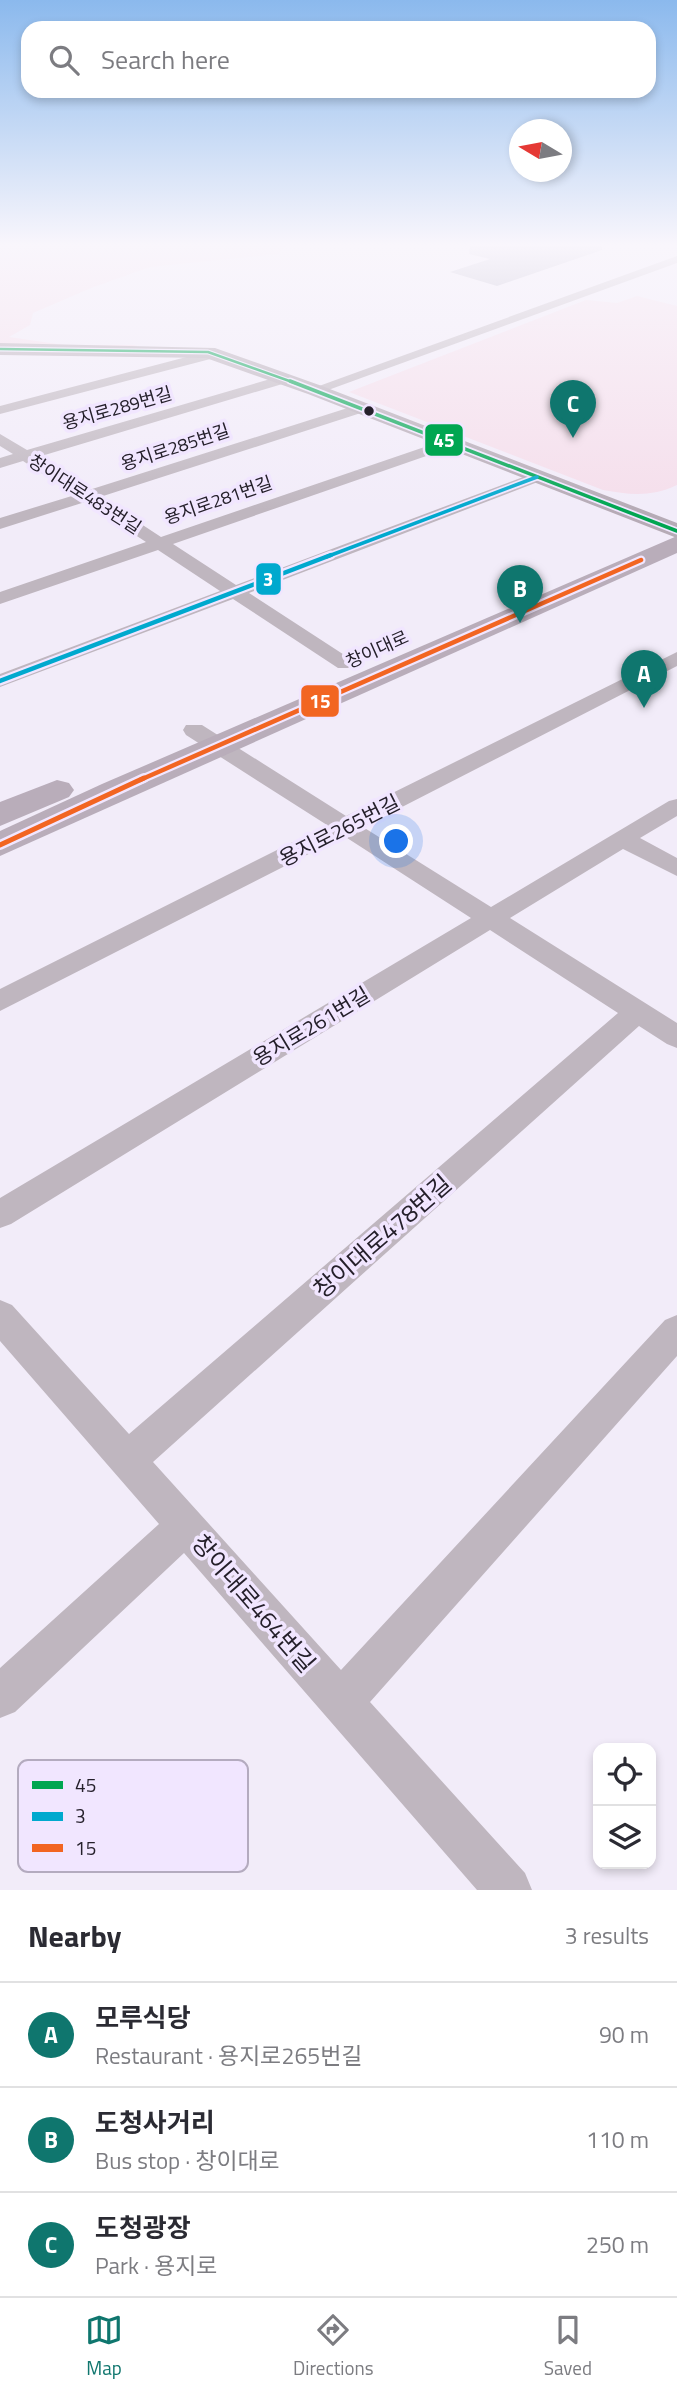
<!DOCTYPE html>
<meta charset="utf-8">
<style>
:root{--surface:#fff;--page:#f2f2f3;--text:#2b2b33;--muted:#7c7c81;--line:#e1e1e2;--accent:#0f766e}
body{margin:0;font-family:"Titillium Web","Noto Sans KR",sans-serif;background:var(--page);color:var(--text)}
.controls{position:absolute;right:21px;bottom:21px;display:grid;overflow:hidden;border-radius:14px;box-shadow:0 4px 10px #0003}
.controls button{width:63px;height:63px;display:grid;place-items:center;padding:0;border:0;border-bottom:2px solid var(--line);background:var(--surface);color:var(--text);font:35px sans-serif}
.compass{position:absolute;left:509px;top:119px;width:63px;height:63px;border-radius:50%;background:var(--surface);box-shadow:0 4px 10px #0003;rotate:280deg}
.you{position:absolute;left:397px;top:842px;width:24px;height:24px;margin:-18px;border:5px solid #fff;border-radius:50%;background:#1a73e8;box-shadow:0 0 0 10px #1a73e833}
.badge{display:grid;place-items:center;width:46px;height:46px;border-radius:50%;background:var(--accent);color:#fff;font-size:23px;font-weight:700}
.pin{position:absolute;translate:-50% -58px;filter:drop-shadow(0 2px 4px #0008)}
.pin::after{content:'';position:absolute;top:37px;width:24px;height:21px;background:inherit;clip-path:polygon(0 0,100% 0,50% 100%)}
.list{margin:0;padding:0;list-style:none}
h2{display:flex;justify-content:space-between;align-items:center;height:91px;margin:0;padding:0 28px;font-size:30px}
h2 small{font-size:23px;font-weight:400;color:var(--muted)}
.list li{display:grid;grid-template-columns:46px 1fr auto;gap:21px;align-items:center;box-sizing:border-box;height:105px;padding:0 28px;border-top:2px solid var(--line)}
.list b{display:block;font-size:26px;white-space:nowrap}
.list p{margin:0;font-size:23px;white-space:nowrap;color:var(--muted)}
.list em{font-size:23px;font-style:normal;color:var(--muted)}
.icon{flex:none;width:38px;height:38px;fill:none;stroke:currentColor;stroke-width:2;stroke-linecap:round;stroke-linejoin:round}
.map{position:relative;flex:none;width:677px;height:1890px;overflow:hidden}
.search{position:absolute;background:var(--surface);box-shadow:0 4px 10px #0003;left:21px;right:21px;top:21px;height:77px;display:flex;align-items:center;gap:18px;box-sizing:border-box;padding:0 24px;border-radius:21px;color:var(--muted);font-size:26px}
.sheet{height:406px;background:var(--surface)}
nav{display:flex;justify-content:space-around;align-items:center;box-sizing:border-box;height:98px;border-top:2px solid var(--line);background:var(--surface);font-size:19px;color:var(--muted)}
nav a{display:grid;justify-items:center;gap:4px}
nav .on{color:var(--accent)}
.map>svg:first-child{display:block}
.green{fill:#f5deeb}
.building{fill:#aeabbf}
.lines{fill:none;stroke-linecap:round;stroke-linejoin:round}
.street{fill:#bfb6bf;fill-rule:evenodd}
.secondary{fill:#b6abb6;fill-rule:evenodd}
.primary{fill:#b9adba;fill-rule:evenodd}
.bus-1-far1-casing{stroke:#f1e6ff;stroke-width:5}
.bus-1-casing{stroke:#f1e6ff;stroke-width:7}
.bus-2-far1-casing{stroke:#f1e6ff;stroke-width:7}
.bus-2-casing{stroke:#f1e6ff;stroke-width:9}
.bus-3-far1-casing{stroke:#f1e6ff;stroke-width:9}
.bus-3-casing{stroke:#f1e6ff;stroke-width:10}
.bus-1-far1{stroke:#00a651;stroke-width:2.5}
.bus-1{stroke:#00a651;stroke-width:3.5}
.bus-2-far1{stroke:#00a9ce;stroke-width:3.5}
.bus-2{stroke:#00a9ce;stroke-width:4.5}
.bus-3-far1{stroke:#f26522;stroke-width:4.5}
.bus-3{stroke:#f26522;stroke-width:5}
.bus-dot{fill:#25202b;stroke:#f1e6ff;stroke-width:2.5}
.labels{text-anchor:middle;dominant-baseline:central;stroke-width:7;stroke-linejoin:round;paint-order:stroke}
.far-street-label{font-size:18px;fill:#25202b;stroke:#f1e6ff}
.street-label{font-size:21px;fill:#25202b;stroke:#f1e6ff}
.near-street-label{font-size:24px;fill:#25202b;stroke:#f1e6ff}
.key{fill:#f1e6ff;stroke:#b4abbf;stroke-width:2}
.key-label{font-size:19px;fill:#25202b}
.line-badge{stroke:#f1e6ff;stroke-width:2.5}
.badge-label{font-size:19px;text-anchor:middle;font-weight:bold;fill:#fff}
</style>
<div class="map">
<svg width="677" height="1890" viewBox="0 0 677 1890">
<rect width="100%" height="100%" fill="#f2ecf9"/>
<g class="green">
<polygon points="0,246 287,246 278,254 150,267 91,288 33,313 30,325 9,337 64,345 138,345 116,349 0,345"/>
<path d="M 637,296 L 677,306 L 677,485 C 652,497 630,495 603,490 L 349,392 L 586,300 L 617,303 Z"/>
</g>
<polygon class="building" points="470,246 602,246 602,250 497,286 450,272 490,259 469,254"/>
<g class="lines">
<g class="street">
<polygon points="677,256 677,263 320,393 310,393 308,390"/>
<polygon points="213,350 220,354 218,357 0,414 0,406"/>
<polygon points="284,375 289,376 289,382 38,457 89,490 357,405 367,405 369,408 367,411 100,497 161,537 445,440 455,440 458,443 455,446 173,544 236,585 531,474 537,472 545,477 543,480 249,593 352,660 355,664 352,668 338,668 233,599 0,687 0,674 220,591 158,550 0,604 0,592 146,542 85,502 0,529 0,518 75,495 23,461 0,468 0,458 13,454 0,446 0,434 27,450"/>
<polygon points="677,652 677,666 363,827 491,907 669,801 677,799 677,816 640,838 677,858 677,876 623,849 510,918 677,1023 677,1048 667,1044 639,1026 153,1462 341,1670 665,1320 677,1315 677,1356 370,1702 525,1873 532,1890 477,1890 184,1553 15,1712 0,1718 0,1668 159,1524 0,1341 0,1300 12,1305 129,1434 618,1013 490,930 11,1224 0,1228 0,1198 471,918 344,836 0,1011 0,989 327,825 186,735 183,730 186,725 202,725 346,816"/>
</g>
<polygon class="secondary" points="0,343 215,348 322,386 677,523 677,538 308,394 206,358 0,355"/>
<g class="primary">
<polygon points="677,536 677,553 0,856 0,831 102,784"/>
<polygon points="57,780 69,783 74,790 69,797 0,826 0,802"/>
</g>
<defs>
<polyline id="bus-1-far1" points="0,349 208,352 295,383"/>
<polyline id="bus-1" points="290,381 677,531"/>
<polyline id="bus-2-far1" points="326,557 537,477"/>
<polyline id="bus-2" points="0,681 331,555"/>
<polyline id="bus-3-far1" points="140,780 641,560"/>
<polyline id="bus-3" points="0,845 144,778"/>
</defs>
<use href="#bus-1-far1" class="bus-1-far1-casing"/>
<use href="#bus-1" class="bus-1-casing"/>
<use href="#bus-2-far1" class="bus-2-far1-casing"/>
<use href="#bus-2" class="bus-2-casing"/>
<use href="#bus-3-far1" class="bus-3-far1-casing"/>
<use href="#bus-3" class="bus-3-casing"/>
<use href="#bus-1-far1" class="bus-1-far1"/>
<use href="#bus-1" class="bus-1"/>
<use href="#bus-2-far1" class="bus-2-far1"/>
<use href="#bus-2" class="bus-2"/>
<use href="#bus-3-far1" class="bus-3-far1"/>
<use href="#bus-3" class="bus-3"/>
</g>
<linearGradient id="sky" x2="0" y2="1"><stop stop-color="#8bb9ed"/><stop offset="0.48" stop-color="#f9f6fc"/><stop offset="1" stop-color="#f9f6fc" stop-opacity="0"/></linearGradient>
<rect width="677" height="510" fill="url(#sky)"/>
<circle class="bus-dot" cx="369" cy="411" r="6"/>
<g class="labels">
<g class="far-street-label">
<text transform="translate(117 408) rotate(-16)">용지로289번길</text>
<text transform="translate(175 447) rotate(-18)">용지로285번길</text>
<text transform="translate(85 494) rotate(33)">창이대로483번길</text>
<text transform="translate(218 500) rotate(-19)">용지로281번길</text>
<text transform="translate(377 649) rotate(-24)">창이대로</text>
</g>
<g class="street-label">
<text transform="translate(339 830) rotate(-27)">용지로265번길</text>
<text transform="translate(311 1026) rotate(-31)">용지로261번길</text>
</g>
<g class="near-street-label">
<text transform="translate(382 1236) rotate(-41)">창이대로478번길</text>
<text transform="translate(254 1603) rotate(49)">창이대로464번길</text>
</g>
</g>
<rect x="18" y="1760" width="230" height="112" rx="10" class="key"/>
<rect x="32" y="1781" width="31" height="8" fill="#00a651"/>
<rect x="32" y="1812" width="31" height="9" fill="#00a9ce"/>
<rect x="32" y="1844" width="31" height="8" fill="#f26522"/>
<g class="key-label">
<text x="75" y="1792">45</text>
<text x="75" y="1823">3</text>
<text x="75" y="1855">15</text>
</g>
<g class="line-badge">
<rect x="424" y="423" width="40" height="34" rx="7" fill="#00a651"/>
<rect x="255" y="562" width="27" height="34" rx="7" fill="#00a9ce"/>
<rect x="300" y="684" width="40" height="34" rx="7" fill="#f26522"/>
</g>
<g class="badge-label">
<text x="444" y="447">45</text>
<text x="268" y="586">3</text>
<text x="320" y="708">15</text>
</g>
</svg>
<div class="controls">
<button><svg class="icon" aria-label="locate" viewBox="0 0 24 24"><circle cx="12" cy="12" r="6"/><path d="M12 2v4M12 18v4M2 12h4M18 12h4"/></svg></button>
<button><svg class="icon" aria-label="layers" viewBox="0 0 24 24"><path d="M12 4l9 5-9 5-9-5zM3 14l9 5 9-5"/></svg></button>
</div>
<svg class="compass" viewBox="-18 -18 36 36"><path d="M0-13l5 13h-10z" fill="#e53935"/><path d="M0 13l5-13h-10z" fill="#7c7c81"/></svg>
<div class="you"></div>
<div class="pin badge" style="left:644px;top:708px">A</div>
<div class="pin badge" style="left:520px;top:623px">B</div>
<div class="pin badge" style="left:573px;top:438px">C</div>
<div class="search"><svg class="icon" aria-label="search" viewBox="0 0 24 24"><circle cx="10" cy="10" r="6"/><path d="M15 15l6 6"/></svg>Search here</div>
</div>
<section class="sheet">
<h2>Nearby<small>3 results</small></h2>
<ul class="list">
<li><span class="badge">A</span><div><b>모루식당</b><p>Restaurant · 용지로265번길</p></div><em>90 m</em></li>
<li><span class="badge">B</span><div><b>도청사거리</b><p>Bus stop · 창이대로</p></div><em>110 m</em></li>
<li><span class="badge">C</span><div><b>도청광장</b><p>Park · 용지로</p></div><em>250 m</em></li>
</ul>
</section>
<nav>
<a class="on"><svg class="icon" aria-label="map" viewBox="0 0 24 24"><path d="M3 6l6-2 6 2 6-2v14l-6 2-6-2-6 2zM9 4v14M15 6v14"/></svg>Map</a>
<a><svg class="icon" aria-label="directions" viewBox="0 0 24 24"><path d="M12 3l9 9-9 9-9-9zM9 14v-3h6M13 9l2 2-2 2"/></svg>Directions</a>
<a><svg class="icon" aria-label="saved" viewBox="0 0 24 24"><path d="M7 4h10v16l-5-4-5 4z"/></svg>Saved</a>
</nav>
